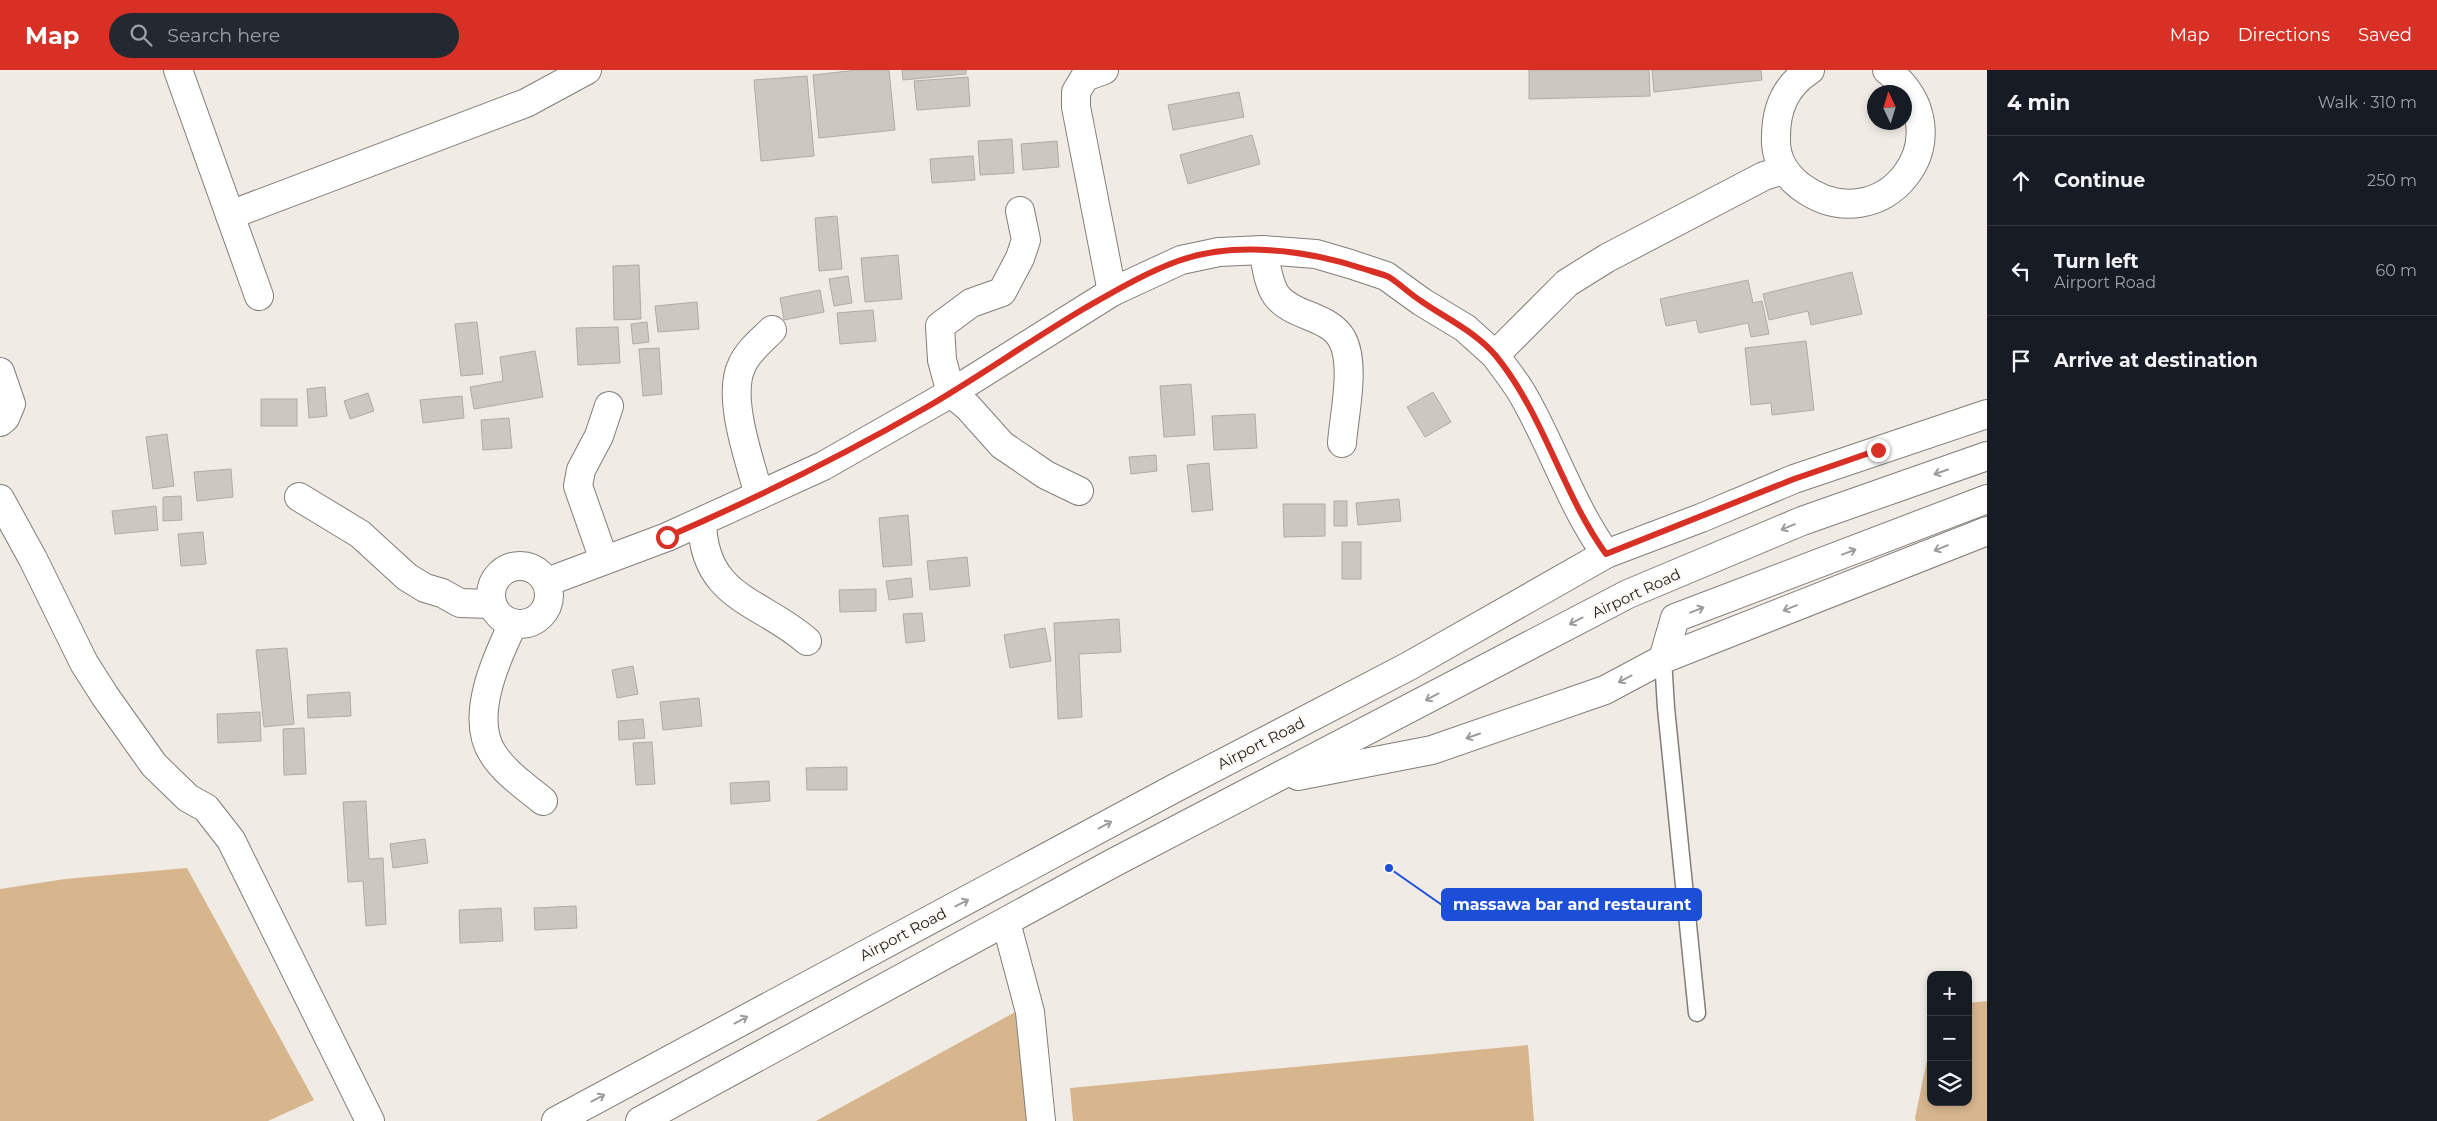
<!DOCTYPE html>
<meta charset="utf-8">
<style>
:root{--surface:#171b24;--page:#242831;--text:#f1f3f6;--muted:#9ea1a6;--line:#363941;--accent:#d93025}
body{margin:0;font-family:Montserrat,sans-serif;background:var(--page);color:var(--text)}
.controls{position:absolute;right:15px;bottom:15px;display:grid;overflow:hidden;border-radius:10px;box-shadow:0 2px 8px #0003}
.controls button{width:45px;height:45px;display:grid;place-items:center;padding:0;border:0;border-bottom:1px solid var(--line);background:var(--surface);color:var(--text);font:25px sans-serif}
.compass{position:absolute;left:1867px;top:15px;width:45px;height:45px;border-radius:50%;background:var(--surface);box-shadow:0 2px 8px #0003;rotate:356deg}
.stop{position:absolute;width:15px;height:15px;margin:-11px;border:4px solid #d93025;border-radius:50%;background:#fff}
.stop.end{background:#d93025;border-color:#fff;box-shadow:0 1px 5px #0008}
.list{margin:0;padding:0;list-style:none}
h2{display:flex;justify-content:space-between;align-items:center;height:65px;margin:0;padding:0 20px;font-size:21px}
h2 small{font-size:16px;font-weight:400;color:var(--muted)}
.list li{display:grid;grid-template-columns:32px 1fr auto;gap:15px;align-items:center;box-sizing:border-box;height:90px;padding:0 20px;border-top:1px solid var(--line)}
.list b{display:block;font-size:19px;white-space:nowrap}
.list p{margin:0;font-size:16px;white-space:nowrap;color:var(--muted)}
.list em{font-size:16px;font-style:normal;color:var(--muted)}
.icon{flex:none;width:28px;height:28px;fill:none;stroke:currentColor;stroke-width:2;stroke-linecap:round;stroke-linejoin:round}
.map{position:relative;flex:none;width:1987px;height:1051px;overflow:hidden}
header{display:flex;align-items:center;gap:30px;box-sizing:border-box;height:70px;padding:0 25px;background:var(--accent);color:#fff}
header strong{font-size:24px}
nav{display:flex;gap:28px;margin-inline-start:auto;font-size:18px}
.search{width:350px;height:45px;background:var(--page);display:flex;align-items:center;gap:12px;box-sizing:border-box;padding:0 18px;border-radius:28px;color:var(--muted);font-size:19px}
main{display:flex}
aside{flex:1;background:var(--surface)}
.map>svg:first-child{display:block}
.green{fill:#d7b68e}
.building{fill:#ccc7c1;stroke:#b0aba6}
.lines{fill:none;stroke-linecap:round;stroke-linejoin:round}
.lane-casing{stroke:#827e79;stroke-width:19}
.street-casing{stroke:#827e79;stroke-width:30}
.secondary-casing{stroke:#827e79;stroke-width:30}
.lane{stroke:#fff;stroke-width:16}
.street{stroke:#fff;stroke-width:28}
.secondary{stroke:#fff;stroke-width:28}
.oneway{stroke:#9d9c9b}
.route{stroke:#d93025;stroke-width:6}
.labels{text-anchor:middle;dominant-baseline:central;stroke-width:4;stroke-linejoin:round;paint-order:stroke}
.street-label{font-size:15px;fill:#252321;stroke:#fdf8f3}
.leader{fill:none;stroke:#1d4ed8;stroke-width:2}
.callout-dot{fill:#1d4ed8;stroke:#fdf8f3;stroke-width:2}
.callout{fill:#1d4ed8;stroke:#1d4ed8;stroke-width:2}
.callout-label{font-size:16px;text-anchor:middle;font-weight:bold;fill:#fff}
</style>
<header>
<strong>Map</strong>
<div class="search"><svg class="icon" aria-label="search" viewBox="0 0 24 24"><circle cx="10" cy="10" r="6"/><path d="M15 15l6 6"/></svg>Search here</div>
<nav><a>Map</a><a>Directions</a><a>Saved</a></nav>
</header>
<main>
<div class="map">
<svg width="1987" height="1051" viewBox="0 0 1987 1051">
<rect width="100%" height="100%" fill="#f0ebe5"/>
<g class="green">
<polygon points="187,798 314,1030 268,1051 0,1051 0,819 65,809"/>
<polygon points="1987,931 1987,1051 1916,1051 1915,1048 1931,971 1931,1032 1968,1032 1968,933"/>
<polygon points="1019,940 1031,1051 816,1051"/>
<polygon points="1528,975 1534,1051 1073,1051 1070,1018"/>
</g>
<g class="building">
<polygon points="857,0 889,0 895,60 819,68 813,5"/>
<polygon points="902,0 966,0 966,4 903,10"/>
<polygon points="1529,0 1649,0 1650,26 1529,29"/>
<polygon points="1652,0 1761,0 1762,10 1654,22"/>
<polygon points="807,6 814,86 761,91 754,10"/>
<polygon points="968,7 970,36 917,40 914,11"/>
<polygon points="1239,22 1244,47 1173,60 1168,35"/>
<polygon points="1252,65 1260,94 1188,114 1180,85"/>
<polygon points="1012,69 1014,103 980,105 978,71"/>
<polygon points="1057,71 1059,97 1023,100 1021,74"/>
<polygon points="973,86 975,110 932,113 930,89"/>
<polygon points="837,146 842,199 819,201 815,148"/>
<polygon points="898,185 902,229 865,232 861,188"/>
<polygon points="639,195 641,249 614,250 613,196"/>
<polygon points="1852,202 1862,244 1811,255 1808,241 1769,250 1763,224"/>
<polygon points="848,206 852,233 834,236 829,209"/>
<polygon points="1748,210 1753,233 1762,231 1769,264 1751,267 1748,253 1699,263 1696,250 1666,256 1660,229"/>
<polygon points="820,220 824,242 784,250 780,228"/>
<polygon points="697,232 699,259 658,262 655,236"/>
<polygon points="873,240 876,271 840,274 837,243"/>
<polygon points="477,252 483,304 461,306 455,254"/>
<polygon points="647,252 649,272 633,274 631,254"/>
<polygon points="618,257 620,293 578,295 576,258"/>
<polygon points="1806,271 1814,340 1772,345 1771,333 1751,335 1745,278"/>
<polygon points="659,278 662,324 643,326 639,279"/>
<polygon points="535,281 543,327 474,339 470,317 503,311 500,287"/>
<polygon points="1191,314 1195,365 1164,367 1160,316"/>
<polygon points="325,317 327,346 309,348 307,319"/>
<polygon points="1433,322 1451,352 1425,367 1407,337"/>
<polygon points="368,323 374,341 350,349 344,331"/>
<polygon points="462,326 464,348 423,353 420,330"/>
<rect x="261" y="329" width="36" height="27"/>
<polygon points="1255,344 1257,378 1214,380 1212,346"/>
<polygon points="509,348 512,378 483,380 481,350"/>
<polygon points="167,364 174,416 153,419 146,367"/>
<polygon points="1156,385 1157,401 1131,404 1129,387"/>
<polygon points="1209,393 1213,440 1192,442 1187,395"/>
<polygon points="231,399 233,427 197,431 194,402"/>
<polygon points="181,426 182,450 163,451 163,427"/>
<polygon points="1399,429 1401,451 1358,455 1356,433"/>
<rect x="1334" y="431" width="13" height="25"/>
<polygon points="1283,434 1325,434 1325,466 1284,467"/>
<polygon points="156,436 158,460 115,464 112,441"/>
<polygon points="908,445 912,495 883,497 879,448"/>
<polygon points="203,462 206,494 181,496 178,464"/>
<rect x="1342" y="472" width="19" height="37"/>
<polygon points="967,487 970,516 930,520 927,491"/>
<polygon points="911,508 913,527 889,530 886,511"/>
<polygon points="876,519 876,541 840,542 839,520"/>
<polygon points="922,543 925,571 906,573 903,544"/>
<polygon points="1119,549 1121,582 1079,584 1082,647 1058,649 1054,553"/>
<polygon points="1045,558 1051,591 1010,598 1004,565"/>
<polygon points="287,578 294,654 264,657 256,580"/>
<polygon points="633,596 638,624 617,628 612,600"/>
<polygon points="350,622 351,646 308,648 307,625"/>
<polygon points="699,628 702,656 663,660 660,632"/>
<polygon points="260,642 261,671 218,673 217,644"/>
<polygon points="643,649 645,668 619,670 618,651"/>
<polygon points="304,658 306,704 284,705 283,659"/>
<polygon points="652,672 655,714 636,715 633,673"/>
<polygon points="847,697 847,720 807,720 806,698"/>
<polygon points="769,711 770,731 731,734 730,713"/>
<polygon points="366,731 369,789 383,788 386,854 366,856 363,811 348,812 343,732"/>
<polygon points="425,769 428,793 393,798 390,774"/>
<polygon points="576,836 577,858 535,860 534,838"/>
<polygon points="501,838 503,871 460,873 459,840"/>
</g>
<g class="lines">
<defs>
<polyline id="lane" points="1663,589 1666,638 1697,943"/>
<g id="street">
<polyline points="178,0 259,226"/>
<polyline points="1104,0 1085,7 1076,22 1076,37 1112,222"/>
<path d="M 1810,0 C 1785,16 1776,39 1776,67 C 1775,88 1784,103 1800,116 C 1881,177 1971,66 1887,0"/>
<polyline points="1020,141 1026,170 1020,188 1002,222 971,233 940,256 942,290 951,323 968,337 1002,375 1046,405 1079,421"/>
<polyline points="230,145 526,33 587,0"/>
<path d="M 1263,180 C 1266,194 1268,213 1276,225 C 1292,247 1329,245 1342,269 C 1356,294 1344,345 1342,373"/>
<polyline points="0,302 11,334 5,348 0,352"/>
<path d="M 759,425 C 750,391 726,327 742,295 C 748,281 761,271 772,260"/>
<polyline points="299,427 360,464 407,507 425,518 442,523 460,533 491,534"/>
<polyline points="0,429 33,489 84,593 105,626 154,695 188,728 206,738 231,770 370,1051"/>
<path d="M 702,452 C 704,529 760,530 807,571"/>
<path d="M 1606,484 C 1571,435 1553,377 1523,325 C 1515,311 1504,298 1495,285 L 1567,213 L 1607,188 L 1764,106 L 1783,100"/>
<polyline points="604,490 578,416 581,400 599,366 609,336"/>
<circle cx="520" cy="525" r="29"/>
<polyline points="547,512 667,467 823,396 951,323 1112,222 1181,190 1219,182 1263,180 1316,184 1350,194 1386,206 1422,232 1465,258 1495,285"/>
<path d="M 513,554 C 496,589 469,648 493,684 C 505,703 526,717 543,731"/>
<polyline points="1006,852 1030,942 1041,1051"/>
</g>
<g id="secondary">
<polyline points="1663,589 1675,548 1987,429"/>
<polyline points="1298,706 1432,680 1605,620 1663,589 1987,461"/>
<polyline points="556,1051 1175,718 1409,596 1606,484 1701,448 1794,409 1987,344"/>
<polyline points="640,1051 1113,793 1628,524 1802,451 1987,386"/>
</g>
</defs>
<use href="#lane" class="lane-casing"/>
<use href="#street" class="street-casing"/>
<use href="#secondary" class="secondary-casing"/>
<use href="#lane" class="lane"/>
<use href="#street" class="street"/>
<use href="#secondary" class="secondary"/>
</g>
<defs><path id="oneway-shaft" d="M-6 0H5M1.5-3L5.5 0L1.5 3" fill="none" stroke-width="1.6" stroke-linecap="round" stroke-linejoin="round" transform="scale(1.25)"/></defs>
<g class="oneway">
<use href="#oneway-shaft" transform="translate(1941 402) rotate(161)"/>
<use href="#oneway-shaft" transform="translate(1788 457) rotate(157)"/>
<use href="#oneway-shaft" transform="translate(1941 478) rotate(158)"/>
<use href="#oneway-shaft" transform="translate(1849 482) rotate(-21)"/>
<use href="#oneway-shaft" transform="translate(1790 538) rotate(158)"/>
<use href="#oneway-shaft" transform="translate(1697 540) rotate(-21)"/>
<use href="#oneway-shaft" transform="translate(1576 551) rotate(152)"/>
<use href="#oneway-shaft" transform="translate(1625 609) rotate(152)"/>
<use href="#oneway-shaft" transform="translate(1432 627) rotate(152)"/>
<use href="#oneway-shaft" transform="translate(1473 666) rotate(161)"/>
<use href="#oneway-shaft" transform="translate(1105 755) rotate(-28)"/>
<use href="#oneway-shaft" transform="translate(962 833) rotate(-27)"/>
<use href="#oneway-shaft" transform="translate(741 950) rotate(-28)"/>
<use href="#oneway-shaft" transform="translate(598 1028) rotate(-28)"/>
</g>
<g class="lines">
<path class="route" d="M 667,467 C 757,428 842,386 927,337 C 980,306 1031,270 1085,238 C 1115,221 1145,203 1178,191 C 1234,171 1306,180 1361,198 C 1370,201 1380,203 1389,207 C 1400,214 1410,224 1421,231 C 1447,249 1476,262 1496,286 C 1544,345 1562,423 1606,484 L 1794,409 L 1878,380"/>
</g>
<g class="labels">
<g class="street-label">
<text transform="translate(1636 523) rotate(-25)">Airport Road</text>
<text transform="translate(1261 673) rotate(-27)">Airport Road</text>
<text transform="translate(903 864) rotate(-28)">Airport Road</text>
</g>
</g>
<path class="leader" d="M1389 798L1442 835"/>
<circle class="callout-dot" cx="1389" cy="798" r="5"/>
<rect class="callout" x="1442" y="819" width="259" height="31" rx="5"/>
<g class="callout-label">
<text x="1572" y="840">massawa bar and restaurant</text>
</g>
</svg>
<div class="controls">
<button>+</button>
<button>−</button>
<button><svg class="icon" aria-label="layers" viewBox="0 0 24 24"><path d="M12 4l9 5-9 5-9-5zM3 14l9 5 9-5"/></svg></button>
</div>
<svg class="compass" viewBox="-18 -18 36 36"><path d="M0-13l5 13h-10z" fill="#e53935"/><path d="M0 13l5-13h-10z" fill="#9ea1a6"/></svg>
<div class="stop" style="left:667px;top:467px"></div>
<div class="stop end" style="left:1878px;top:380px"></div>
</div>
<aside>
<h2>4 min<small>Walk · 310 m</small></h2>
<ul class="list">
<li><svg class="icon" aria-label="ahead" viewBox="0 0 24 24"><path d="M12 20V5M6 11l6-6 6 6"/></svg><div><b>Continue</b></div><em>250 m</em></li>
<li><svg class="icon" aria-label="left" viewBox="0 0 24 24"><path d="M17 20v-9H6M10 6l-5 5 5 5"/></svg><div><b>Turn left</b><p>Airport Road</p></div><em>60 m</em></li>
<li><svg class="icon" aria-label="arrive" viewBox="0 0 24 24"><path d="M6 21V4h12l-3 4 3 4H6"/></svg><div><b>Arrive at destination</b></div></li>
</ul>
</aside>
</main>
